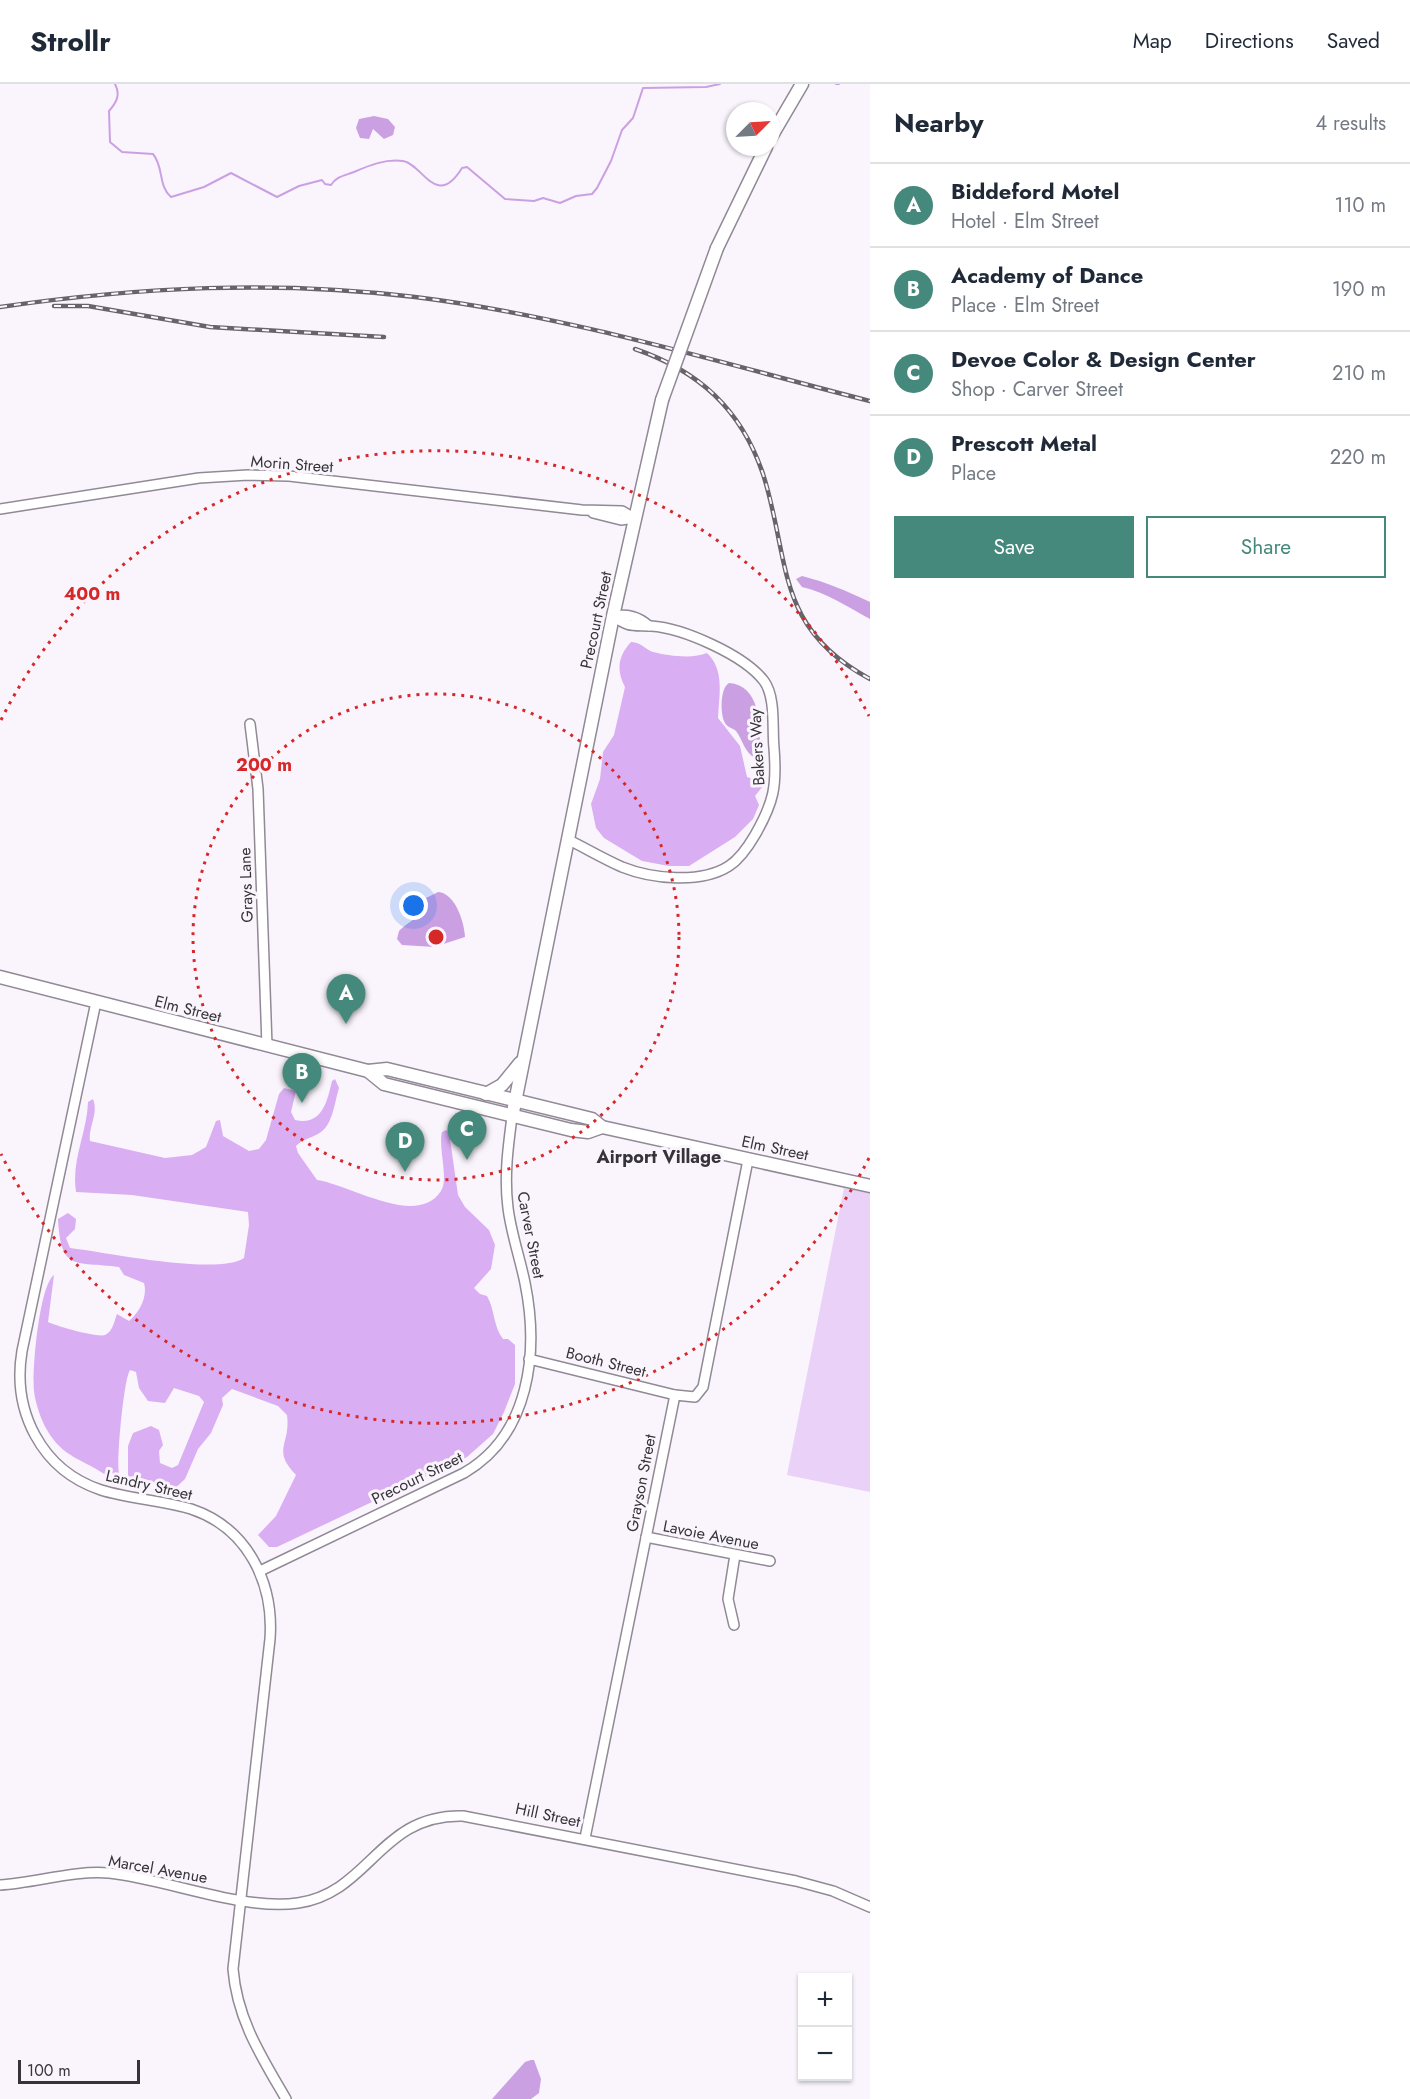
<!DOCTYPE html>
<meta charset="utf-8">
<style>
:root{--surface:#fff;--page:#f2f2f3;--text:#1f2937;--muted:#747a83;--line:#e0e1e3;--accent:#45897d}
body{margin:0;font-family:Jost,sans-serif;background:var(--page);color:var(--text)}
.controls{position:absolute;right:18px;bottom:18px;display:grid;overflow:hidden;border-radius:0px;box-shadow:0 2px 4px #0004}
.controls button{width:54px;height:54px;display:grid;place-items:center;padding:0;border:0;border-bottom:2px solid var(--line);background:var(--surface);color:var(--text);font:30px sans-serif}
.compass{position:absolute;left:726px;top:18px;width:54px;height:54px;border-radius:50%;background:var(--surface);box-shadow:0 2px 4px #0004;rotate:66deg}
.scale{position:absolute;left:18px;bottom:15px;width:122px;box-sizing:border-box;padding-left:6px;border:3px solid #373439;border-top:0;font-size:16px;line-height:21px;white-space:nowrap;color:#373439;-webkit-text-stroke:4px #faf5fd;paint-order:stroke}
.you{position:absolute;left:414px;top:822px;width:21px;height:21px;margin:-15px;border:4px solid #fff;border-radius:50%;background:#1a73e8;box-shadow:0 0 0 9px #1a73e833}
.badge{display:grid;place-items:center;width:39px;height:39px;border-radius:50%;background:var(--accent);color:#fff;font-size:20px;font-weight:700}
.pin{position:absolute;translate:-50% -50px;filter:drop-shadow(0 2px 3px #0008)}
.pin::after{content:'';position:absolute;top:32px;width:21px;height:18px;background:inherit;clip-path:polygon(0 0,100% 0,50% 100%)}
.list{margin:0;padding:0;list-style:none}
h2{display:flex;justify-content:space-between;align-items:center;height:78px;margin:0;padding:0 24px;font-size:26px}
h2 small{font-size:20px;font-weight:400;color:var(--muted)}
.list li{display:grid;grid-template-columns:39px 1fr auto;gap:18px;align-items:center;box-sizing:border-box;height:84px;padding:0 24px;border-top:2px solid var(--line)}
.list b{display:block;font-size:22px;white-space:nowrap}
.list p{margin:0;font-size:20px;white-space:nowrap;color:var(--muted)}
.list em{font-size:20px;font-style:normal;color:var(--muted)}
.actions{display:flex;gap:12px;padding:18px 24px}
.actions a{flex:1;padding:14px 0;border:2px solid var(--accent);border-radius:0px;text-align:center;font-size:21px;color:var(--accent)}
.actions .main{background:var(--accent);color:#fff}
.map{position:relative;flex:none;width:870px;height:2015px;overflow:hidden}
header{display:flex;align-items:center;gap:36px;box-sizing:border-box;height:84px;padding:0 30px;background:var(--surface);border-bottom:2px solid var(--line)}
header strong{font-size:28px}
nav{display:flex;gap:33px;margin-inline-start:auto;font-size:21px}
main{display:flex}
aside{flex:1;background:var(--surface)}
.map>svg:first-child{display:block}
.green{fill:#e9d1f8}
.forest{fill:#daaef2}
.water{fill:#cba0e3}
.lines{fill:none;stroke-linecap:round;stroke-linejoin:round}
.stream{stroke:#cba0e3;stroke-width:2}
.minor-casing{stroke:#918996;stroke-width:12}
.major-casing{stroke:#918996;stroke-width:15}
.minor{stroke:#fff;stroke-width:9}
.major{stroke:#fff;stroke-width:12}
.rail-casing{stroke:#676469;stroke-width:4.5}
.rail{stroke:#faf5fd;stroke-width:2;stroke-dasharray:7;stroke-linecap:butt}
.major-bridge-casing{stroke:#918996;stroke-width:15;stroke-linecap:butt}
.major-bridge{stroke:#fff;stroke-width:12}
.ring{fill:none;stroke:#d62828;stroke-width:3;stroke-dasharray:3 6}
.labels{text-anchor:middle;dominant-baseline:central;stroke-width:6;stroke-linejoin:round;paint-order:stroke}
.street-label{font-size:16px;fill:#373439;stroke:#faf5fd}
.neighbourhood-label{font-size:18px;font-weight:bold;fill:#373439;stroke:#faf5fd}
.centre{fill:#d62828;stroke:#faf5fd;stroke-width:3}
.ring-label{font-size:18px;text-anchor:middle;font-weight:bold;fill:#d62828;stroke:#faf5fd;stroke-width:6;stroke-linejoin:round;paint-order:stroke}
</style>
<header>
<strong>Strollr</strong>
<nav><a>Map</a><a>Directions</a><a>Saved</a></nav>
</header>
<main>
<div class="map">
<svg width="870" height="2015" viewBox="0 0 870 2015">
<rect width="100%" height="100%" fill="#faf5fd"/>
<polygon class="green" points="844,1104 870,1109 870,1408 787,1391"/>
<g class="forest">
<path d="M 631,558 C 643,559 644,565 653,568 C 669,572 693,575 707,569 C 725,586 719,611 718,634 L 740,662 L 747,693 L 761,698 L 763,702 L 755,712 L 759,721 L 753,735 L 735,753 L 689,782 L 669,782 L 642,777 L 604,754 L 596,744 L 591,720 L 600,695 L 603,668 L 614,651 L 625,603 C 616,586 618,572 631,558 Z"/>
<path d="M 335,995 L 339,1004 C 335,1016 333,1040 321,1048 C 313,1054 304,1054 296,1062 L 298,1069 L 317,1096 C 351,1101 417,1144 441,1107 C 449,1095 438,1064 442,1048 L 446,1046 L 449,1048 L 458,1111 L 465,1123 L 489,1146 L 495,1161 L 491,1185 L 474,1204 L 480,1210 L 487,1212 C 495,1226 493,1242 503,1255 L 508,1255 L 515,1261 L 515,1300 L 504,1328 L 493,1350 L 467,1373 L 277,1463 L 269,1463 L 258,1451 L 276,1432 L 296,1391 C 271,1365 291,1361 287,1331 L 278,1322 L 232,1305 L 222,1314 L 223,1321 L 211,1349 L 198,1365 L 185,1395 L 171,1408 C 162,1406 160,1402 153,1398 C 144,1394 135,1399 128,1392 L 128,1362 L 133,1349 L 151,1342 L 159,1346 L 163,1361 L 159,1367 L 160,1379 L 172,1384 L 178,1381 L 204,1318 L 199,1312 L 174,1304 L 165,1319 L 148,1317 L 139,1304 L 136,1288 L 130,1286 C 124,1294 116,1377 119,1389 L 114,1394 L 107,1392 C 83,1375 63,1374 47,1346 C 41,1336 35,1318 34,1307 C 32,1287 39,1202 54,1191 L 48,1238 C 56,1242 98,1254 105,1251 C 113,1247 114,1238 117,1230 L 129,1237 C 139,1229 148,1213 144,1199 L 124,1191 L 119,1183 C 74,1177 61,1188 58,1135 L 68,1129 L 76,1135 L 75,1145 L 66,1154 L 70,1164 C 105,1168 218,1192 244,1174 L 249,1141 L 248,1128 L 132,1111 L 76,1108 C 71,1076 87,1049 88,1018 L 93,1015 C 99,1030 88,1043 90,1057 L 165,1074 L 192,1071 L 206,1063 L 216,1037 L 220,1036 L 223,1052 L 249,1067 L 259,1065 L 266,1056 L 279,1010 L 284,1004 L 296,1007 L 291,1028 L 295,1036 C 322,1042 327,1018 332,997 Z"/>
</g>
<g class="water">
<polygon points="374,32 388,35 395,43 393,51 384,55 373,45 369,55 360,54 356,44 359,35"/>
<path d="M 802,492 C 826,498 847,507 870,518 L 870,535 C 848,523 827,509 802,503 L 796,495 Z"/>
<path d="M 729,599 C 760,601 760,640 760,665 L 760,671 L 755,674 C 744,668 743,656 736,647 C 733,644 728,644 725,639 C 720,630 720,604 729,599 Z"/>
<path d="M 438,808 C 455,809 464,837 465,853 L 434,863 L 402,861 L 397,855 L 399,847 C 412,834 421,836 424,815 Z"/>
<polygon points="531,1976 534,1976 541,1995 539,2009 531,2015 492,2015 525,1978"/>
</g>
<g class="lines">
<g class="stream">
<path d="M 115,0 C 121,11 116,19 109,27 L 110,58 L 122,68 L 153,70 C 164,83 158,102 171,113 L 204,103 L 231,89 L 277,113 L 299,102 L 322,96 L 325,100 L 331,101 C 337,92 344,92 354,88 C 370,81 385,75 403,77 C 423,80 436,126 462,84 L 467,83 L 505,115 L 534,117 L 543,114 L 560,119 L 576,112 L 592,110 L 597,104 L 611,77 L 622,46 L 633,34 L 643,4 L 706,3 L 720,0"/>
<polyline points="836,0 839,0"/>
</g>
<defs>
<g id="minor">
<polyline points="0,425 199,394 248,391 289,392 582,426 622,427 634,434"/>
<polyline points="593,429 621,436 634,434"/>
<path d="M 613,532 C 628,530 638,532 649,542"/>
<polyline points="250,640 258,705 267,962"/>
<path d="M 569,756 C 587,765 604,775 622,783 C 652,795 701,800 729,782 C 740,775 748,763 755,751 C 774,718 777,702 774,664 C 772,645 776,613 764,597 C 744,571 683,544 651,542 C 633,541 629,544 613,532"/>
<path d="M 96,918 L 22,1267 C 12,1327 41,1386 101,1406 C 130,1415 161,1416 191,1425 C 248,1444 274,1499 270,1555 L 233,1885 C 237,1935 261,1972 286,2015"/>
<polyline points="529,1275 675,1311"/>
<polyline points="646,1453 770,1477"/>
<path d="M 260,1487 L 464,1389 C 530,1351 539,1268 525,1199 C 520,1174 511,1149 508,1124 C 504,1093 508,1063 512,1033"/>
<polyline points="734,1541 728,1515 735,1471"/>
<polyline points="585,1754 675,1311 695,1313 703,1303 748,1076"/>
<path d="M 0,1801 C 36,1799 73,1786 109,1789 C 167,1795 242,1827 298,1819 C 371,1808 379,1730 463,1732 L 796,1797 L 833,1807 L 870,1823"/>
</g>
<g id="major">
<polyline points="771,53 802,0"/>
<polyline points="717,164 766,63"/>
<polyline points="0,893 368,987 387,985 592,1035 602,1043 870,1102"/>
<polyline points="368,987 384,1000 571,1046 588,1048 602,1043"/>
<polyline points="486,1010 502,1001 520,979"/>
<polyline points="512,1033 613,532 662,316"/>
</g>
</defs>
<use href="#minor" class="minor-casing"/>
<use href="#major" class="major-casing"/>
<use href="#minor" class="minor"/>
<use href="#major" class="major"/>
<defs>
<g id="rail">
<polyline points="54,222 88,222 210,243 384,253"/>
<path d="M 0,223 C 139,203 276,196 415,213 C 569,232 720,279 870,317"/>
<path d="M 635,265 C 699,287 741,325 763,390 C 791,478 774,543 870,595"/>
</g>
</defs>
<use href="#rail" class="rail-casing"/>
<use href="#rail" class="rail"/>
<defs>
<polyline id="major-bridge" points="662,316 717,164"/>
</defs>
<use href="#major-bridge" class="major-bridge-casing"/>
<use href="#major-bridge" class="major-bridge"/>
</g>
<g class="ring">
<circle cx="436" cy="853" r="243"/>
<path d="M869 1074A486 486 0 0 1 1 1070M1 636A486 486 0 0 1 869 632"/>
</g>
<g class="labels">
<g class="street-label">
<text transform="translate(292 380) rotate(4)">Morin Street</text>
<text transform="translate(596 536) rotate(-78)">Precourt Street</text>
<text transform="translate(757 663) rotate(-93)">Bakers Way</text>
<text transform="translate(246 801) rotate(-92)">Grays Lane</text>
<text transform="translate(188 925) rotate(14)">Elm Street</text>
<text transform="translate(775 1064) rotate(12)">Elm Street</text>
<text transform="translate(531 1151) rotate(79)">Carver Street</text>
<text transform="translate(606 1278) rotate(14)">Booth Street</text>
<text transform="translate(417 1394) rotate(-26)">Precourt Street</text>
<text transform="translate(641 1399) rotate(-79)">Grayson Street</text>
<text transform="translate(149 1401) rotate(13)">Landry Street</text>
<text transform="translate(711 1451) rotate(11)">Lavoie Avenue</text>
<text transform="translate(548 1731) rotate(12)">Hill Street</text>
<text transform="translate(158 1785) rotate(10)">Marcel Avenue</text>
</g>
<g class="neighbourhood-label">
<text x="659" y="1073">Airport Village</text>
</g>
</g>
<circle cx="436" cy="853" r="9" class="centre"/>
<g class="ring-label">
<text x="92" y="516">400 m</text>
<text x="264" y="687">200 m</text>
</g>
</svg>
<div class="controls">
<button>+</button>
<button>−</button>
</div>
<svg class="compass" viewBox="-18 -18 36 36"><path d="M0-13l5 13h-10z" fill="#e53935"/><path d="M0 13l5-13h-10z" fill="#747a83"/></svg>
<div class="scale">100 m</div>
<div class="you"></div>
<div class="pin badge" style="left:346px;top:940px">A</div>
<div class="pin badge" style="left:302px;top:1019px">B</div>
<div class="pin badge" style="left:467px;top:1076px">C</div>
<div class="pin badge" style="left:405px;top:1088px">D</div>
</div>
<aside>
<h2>Nearby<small>4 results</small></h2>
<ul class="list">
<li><span class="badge">A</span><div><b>Biddeford Motel</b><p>Hotel · Elm Street</p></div><em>110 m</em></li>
<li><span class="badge">B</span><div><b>Academy of Dance</b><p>Place · Elm Street</p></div><em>190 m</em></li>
<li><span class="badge">C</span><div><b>Devoe Color &amp; Design Center</b><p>Shop · Carver Street</p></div><em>210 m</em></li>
<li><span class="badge">D</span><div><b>Prescott Metal</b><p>Place</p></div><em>220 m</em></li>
</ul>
<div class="actions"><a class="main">Save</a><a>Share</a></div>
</aside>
</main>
